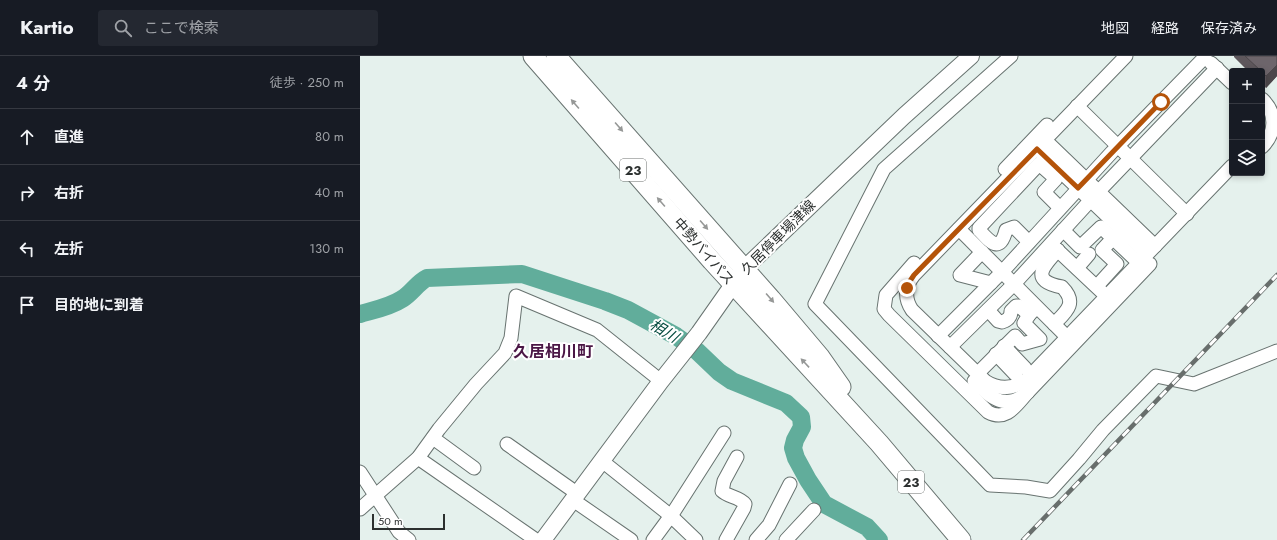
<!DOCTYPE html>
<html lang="ja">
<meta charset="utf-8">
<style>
:root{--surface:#171b24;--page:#242831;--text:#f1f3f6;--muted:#9ea1a6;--line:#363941}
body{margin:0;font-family:Jost,"Noto Sans JP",sans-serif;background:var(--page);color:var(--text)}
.controls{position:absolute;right:12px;top:12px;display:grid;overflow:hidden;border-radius:4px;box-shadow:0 2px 6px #0003}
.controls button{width:36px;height:36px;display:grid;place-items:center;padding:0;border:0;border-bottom:1px solid var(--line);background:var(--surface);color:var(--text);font:20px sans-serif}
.scale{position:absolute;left:12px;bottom:10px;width:73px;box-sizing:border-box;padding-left:4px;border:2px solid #2c302f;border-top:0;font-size:11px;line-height:14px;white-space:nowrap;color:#2c302f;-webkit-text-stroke:3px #fff;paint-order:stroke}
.stop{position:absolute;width:12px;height:12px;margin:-9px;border:3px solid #b45309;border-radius:50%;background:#fff}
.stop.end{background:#b45309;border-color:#fff;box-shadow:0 1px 4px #0008}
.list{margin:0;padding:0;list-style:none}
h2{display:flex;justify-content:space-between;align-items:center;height:52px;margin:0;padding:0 16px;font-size:17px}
h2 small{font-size:13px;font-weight:400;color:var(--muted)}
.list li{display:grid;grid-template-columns:26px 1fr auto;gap:12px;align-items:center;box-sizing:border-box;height:56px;padding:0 16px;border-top:1px solid var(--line)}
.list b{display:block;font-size:15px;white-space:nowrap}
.list em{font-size:13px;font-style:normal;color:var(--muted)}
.icon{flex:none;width:22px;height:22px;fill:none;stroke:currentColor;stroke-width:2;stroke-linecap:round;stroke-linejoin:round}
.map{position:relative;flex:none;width:917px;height:484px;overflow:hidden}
header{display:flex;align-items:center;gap:24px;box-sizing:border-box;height:56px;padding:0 20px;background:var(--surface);border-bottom:1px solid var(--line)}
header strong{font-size:19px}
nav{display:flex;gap:22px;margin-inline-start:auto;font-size:14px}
.search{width:280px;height:36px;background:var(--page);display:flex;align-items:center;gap:10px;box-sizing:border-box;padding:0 14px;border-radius:4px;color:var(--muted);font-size:15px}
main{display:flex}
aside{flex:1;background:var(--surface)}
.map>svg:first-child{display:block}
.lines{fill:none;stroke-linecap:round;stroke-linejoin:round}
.river{stroke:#61ad9b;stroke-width:18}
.minor-casing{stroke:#687370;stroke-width:15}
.major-casing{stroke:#687370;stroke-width:18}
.highway-casing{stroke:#687370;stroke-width:21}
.minor{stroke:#fff;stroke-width:13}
.major{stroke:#fff;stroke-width:16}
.highway{stroke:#fff;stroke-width:19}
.rail-casing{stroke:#686e6c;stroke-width:4.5}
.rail{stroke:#fff;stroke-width:3;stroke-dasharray:9;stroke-linecap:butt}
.wall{fill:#5e575c}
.shaded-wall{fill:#4c474b}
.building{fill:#6d656b;stroke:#4c474b}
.oneway{fill:#969897}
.route{stroke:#b45309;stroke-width:5}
.labels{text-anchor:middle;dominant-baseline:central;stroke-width:4;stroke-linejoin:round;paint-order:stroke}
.shield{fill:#fff;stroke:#6b6e6d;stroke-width:1}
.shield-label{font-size:13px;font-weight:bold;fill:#2c302f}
.street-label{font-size:14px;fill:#2c302f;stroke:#fff}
.water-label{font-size:15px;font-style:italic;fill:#054b3f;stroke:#fff}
.quarter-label{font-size:16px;font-weight:bold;fill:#4a1645;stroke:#fff}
</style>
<header>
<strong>Kartio</strong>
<div class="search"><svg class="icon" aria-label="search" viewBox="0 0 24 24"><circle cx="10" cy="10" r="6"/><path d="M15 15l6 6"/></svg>ここで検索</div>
<nav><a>地図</a><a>経路</a><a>保存済み</a></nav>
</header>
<main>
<aside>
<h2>4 分<small>徒歩 · 250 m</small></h2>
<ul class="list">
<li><svg class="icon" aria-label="ahead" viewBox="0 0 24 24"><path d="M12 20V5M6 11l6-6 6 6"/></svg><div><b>直進</b></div><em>80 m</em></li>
<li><svg class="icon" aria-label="right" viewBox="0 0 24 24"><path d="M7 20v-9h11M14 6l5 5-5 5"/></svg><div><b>右折</b></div><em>40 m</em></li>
<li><svg class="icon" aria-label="left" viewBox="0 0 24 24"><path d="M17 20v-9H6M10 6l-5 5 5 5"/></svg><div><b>左折</b></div><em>130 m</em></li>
<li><svg class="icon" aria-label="arrive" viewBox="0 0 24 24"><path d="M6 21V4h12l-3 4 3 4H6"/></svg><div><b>目的地に到着</b></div></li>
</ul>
</aside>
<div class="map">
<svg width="917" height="484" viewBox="0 0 917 484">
<rect width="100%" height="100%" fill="#e5f1ed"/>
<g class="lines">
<path class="river" d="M 0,258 C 14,254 30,251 42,243 C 52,237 57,227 67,222 L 162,218 L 245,245 L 268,254 L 316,280 L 337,295 L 359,316 L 372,325 L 426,347 L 441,361 L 442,371 L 435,384 L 433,392 L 436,402 L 448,424 L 464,448 L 507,471 L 519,484"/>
<defs>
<g id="minor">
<polyline points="651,0 524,113 455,248 630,429 666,431 690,435 719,403 743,374 796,320 834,328 917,295"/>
<path d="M 766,0 L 554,219 C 545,230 544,242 552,254 L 625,325 C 639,334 653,334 667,323 L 872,110"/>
<polyline points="851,7 872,27"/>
<path d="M 902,43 C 917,57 916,77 902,91"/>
<polyline points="717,50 827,158"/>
<polyline points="685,84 795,190"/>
<polyline points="677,93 787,198"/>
<polyline points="645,113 687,69"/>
<polyline points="599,173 707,281"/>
<polyline points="703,174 720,191 741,171 779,207"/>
<path d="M 669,186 L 654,171 L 646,174 C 640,198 630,186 619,174 L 619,172 L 679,108 L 696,123 L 684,136 L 700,152"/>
<polyline points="692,189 742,236"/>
<polyline points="622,196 600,219 631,227"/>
<path d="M 554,207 L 526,239 L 524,253 L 529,259 L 628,356 C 647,366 656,349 668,336"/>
<polyline points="717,212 729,198"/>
<polyline points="737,230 757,208 742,194 759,176"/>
<path d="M 628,254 L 638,265 L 642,266 C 648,264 651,261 651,255 L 656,250 L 659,250 L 669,259 L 674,254"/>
<path d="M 694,268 C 706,256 718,247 702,231 C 669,225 683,210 698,194"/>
<polyline points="578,280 642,216 752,96 845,1"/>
<polyline points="644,290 665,312"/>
<polyline points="590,291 654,228 739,135 857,12"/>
<polyline points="636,298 656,319"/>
<polyline points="617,318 655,280 662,288 680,283 664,267 669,259"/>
<path d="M 614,325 C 632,343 645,355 668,336 L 790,208"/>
<polyline points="73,382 114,412"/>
<polyline points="147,388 218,438"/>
<polyline points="58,402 176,484"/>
<polyline points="242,405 311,460 336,484"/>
<polyline points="0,416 39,476 49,484"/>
<polyline points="213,444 271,484"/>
<polyline points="0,453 58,402 79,373 116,328 145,297 151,282 156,240 237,274 301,325"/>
<polyline points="311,460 364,377"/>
<polyline points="293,484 307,465 312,462"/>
<path d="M 366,484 L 384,452 L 385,448 C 380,441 368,441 362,435 L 364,425 L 377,401"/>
<polyline points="396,484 409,469 430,428"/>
<polyline points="426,484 454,454"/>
</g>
<polyline id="major" points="183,484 301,325 339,277 384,213 544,60 611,0"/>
<g id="highway">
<polyline points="173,0 352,205 519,387 601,484"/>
<polyline points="196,0 411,243 460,301 481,331"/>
</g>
</defs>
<use href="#minor" class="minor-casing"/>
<use href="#major" class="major-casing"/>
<use href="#highway" class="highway-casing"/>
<use href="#minor" class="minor"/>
<use href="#major" class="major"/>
<use href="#highway" class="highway"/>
<defs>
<polyline id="rail" points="663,484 917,219"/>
</defs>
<use href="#rail" class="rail-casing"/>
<use href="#rail" class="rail"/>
</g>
<polygon class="wall" points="874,0 917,0 917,20 906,32 902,28 902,15 888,15 874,1"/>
<polygon class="shaded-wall" points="917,9 917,20 906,32 906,20"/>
<polygon class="building" points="885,0 917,0 917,9 906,20 902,16 902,15 901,15"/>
<defs><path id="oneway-solid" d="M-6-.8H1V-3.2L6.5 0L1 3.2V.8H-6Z"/></defs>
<g class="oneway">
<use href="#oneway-solid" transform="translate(215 48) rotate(-131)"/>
<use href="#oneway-solid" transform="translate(259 71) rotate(49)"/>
<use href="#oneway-solid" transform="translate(301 146) rotate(-131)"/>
<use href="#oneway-solid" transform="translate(344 169) rotate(49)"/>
<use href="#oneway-solid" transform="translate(410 242) rotate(49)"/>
<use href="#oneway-solid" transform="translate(445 307) rotate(-133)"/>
</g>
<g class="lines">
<polyline class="route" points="547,232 550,225 554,219 677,93 718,132 801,46"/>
</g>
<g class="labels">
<g class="shield">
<rect x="260" y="103" width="26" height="22" rx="3"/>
<rect x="538" y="415" width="26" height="22" rx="3"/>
</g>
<g class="shield-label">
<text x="273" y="114">23</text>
<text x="551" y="426">23</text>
</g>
<g class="street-label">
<text transform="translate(418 181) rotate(-45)">久居停車場津線</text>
<text transform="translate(344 195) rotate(49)">中勢バイパス</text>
</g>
<g class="water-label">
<text transform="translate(304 275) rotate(31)">相川</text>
</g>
<g class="quarter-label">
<text x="193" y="295">久居相川町</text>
</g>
</g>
</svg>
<div class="controls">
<button>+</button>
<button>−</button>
<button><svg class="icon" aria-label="layers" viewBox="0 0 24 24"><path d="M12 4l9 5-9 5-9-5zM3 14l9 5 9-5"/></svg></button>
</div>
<div class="scale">50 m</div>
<div class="stop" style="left:801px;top:46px"></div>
<div class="stop end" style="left:547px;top:232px"></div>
</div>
</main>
